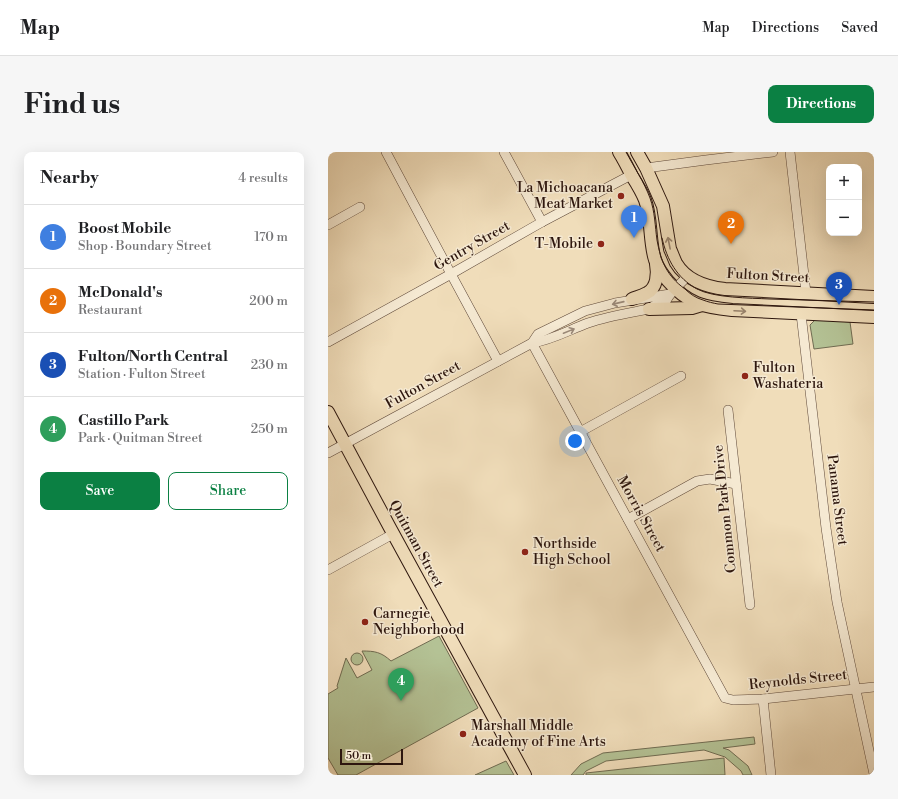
<!DOCTYPE html>
<meta charset="utf-8">
<style>
:root{--surface:#fff;--page:#f6f6f6;--text:#202124;--muted:#757577;--line:#e0e0e0;--accent:#0b8043}
body{margin:0;font-family:"Libre Bodoni",serif;background:var(--page);color:var(--text)}
.controls{position:absolute;right:12px;top:12px;display:grid;overflow:hidden;border-radius:8px;box-shadow:0 4px 16px #0002}
.controls button{width:36px;height:36px;display:grid;place-items:center;padding:0;border:0;border-bottom:1px solid var(--line);background:var(--surface);color:var(--text);font:20px sans-serif}
.scale{position:absolute;left:12px;bottom:10px;width:63px;box-sizing:border-box;padding-left:4px;border:2px solid #2d160e;border-top:0;font-size:11px;line-height:14px;white-space:nowrap;color:#2d160e;-webkit-text-stroke:3px #f5e9d2;paint-order:stroke}
.you{position:absolute;left:247px;top:289px;width:14px;height:14px;margin:-10px;border:3px solid #fff;border-radius:50%;background:#1a73e8;box-shadow:0 0 0 6px #1a73e833}
.badge{display:grid;place-items:center;width:26px;height:26px;border-radius:50%;background:var(--accent);color:#fff;font-size:13px;font-weight:700}
.pin{position:absolute;translate:-50% -33px;filter:drop-shadow(0 1px 2px #0008)}
.pin::after{content:'';position:absolute;top:21px;width:14px;height:12px;background:inherit;clip-path:polygon(0 0,100% 0,50% 100%)}
.list{margin:0;padding:0;list-style:none}
h2{display:flex;justify-content:space-between;align-items:center;height:52px;margin:0;padding:0 16px;font-size:17px}
h2 small{font-size:13px;font-weight:400;color:var(--muted)}
.list li{display:grid;grid-template-columns:26px 1fr auto;gap:12px;align-items:center;box-sizing:border-box;height:64px;padding:0 16px;border-top:1px solid var(--line)}
.list b{display:block;font-size:15px;white-space:nowrap}
.list p{margin:0;font-size:13px;white-space:nowrap;color:var(--muted)}
.list em{font-size:13px;font-style:normal;color:var(--muted)}
.actions{display:flex;gap:8px;padding:12px 16px}
.actions a{flex:1;padding:9px 0;border:1px solid var(--accent);border-radius:8px;text-align:center;font-size:14px;color:var(--accent)}
.actions .main{background:var(--accent);color:#fff}
.map{position:relative;flex:none;width:546px;height:623px;overflow:hidden;border-radius:8px}
header{display:flex;align-items:center;gap:24px;box-sizing:border-box;height:56px;padding:0 20px;background:var(--surface);border-bottom:1px solid var(--line)}
header strong{font-size:19px}
nav{display:flex;gap:22px;margin-inline-start:auto;font-size:14px}
.intro{display:flex;align-items:center;justify-content:space-between;box-sizing:border-box;height:96px;padding:0 24px}
h1{margin:0;font-size:28px}
.button{padding:10px 18px;border-radius:8px;background:var(--accent);color:#fff;font-size:14px;font-weight:700}
main{display:flex;gap:24px;padding:0 24px}
aside{flex:1;background:var(--surface);border-radius:8px;box-shadow:0 4px 16px #0002}
.map>svg:first-child{display:block}
.green{fill:#b4c295;stroke:#706c52}
.lines{fill:none;stroke-linecap:round;stroke-linejoin:round}
.minor-casing{stroke:#5e4839;stroke-width:10}
.major-casing{stroke:#2d160e;stroke-width:14}
.minor{stroke:#f5e9d2;stroke-width:9}
.major{stroke:#f0ddba;stroke-width:12}
.tram{stroke:#2d160e;stroke-width:1}
.oneway{stroke:#98836d}
.oneway2{stroke:#9b8a7a}
.poi-dot{fill:#8f2418;stroke:#f5e9d2;stroke-width:1.5}
.labels{text-anchor:middle;dominant-baseline:central;stroke-width:3;stroke-linejoin:round;paint-order:stroke}
.poi-label{font-size:14px;fill:#2d160e;stroke:#f5e9d2;text-anchor:start}
.street-label{font-size:14px;fill:#2d160e;stroke:#f5e9d2}
</style>
<header>
<strong>Map</strong>
<nav><a>Map</a><a>Directions</a><a>Saved</a></nav>
</header>
<div class="intro"><h1>Find us</h1><a class="button">Directions</a></div>
<main>
<aside>
<h2>Nearby<small>4 results</small></h2>
<ul class="list">
<li><span class="badge" style="background:#3f7fe0">1</span><div><b>Boost Mobile</b><p>Shop · Boundary Street</p></div><em>170 m</em></li>
<li><span class="badge" style="background:#e8710a">2</span><div><b>McDonald's</b><p>Restaurant</p></div><em>200 m</em></li>
<li><span class="badge" style="background:#1a4fb4">3</span><div><b>Fulton/North Central</b><p>Station · Fulton Street</p></div><em>230 m</em></li>
<li><span class="badge" style="background:#2e9e5b">4</span><div><b>Castillo Park</b><p>Park · Quitman Street</p></div><em>250 m</em></li>
</ul>
<div class="actions"><a class="main">Save</a><a>Share</a></div>
</aside>
<div class="map">
<svg width="546" height="623" viewBox="0 0 546 623">
<rect width="100%" height="100%" fill="#f0ddba"/>
<filter id="stains"><feTurbulence type="fractalNoise" baseFrequency=".005" numOctaves="4"/><feColorMatrix values="0 0 0 0 .2 0 0 0 0 .09 0 0 0 0 .02 0 0 0 .5 -.17"/></filter>
<radialGradient id="worn" r=".72"><stop offset=".6" stop-color="#630" stop-opacity="0"/><stop offset="1" stop-color="#630" stop-opacity=".3"/></radialGradient>
<g class="green">
<polygon points="488,167 522,170 525,192 486,197 482,173"/>
<path d="M 111,484 L 150,556 L 28,623 L 10,623 L 0,606 L 0,542 L 10,536 L 9,534 L 18,506 L 29,526 L 44,518 L 34,499 C 47,499 53,500 63,509 Z"/>
<circle cx="29" cy="507" r="6"/>
<polygon points="426,585 427,592 395,596 401,598 420,614 424,623 415,623 413,619 397,605 376,598 278,609 258,619 255,623 243,623 253,612 275,601"/>
<polygon points="396,606 397,623 258,623 258,621"/>
<polygon points="178,609 186,623 147,623"/>
</g>
<g class="lines">
<defs>
<g id="minor">
<polyline points="58,0 123,122 170,209"/>
<polyline points="176,0 214,70"/>
<polyline points="462,0 478,141"/>
<polyline points="318,16 378,8 445,0"/>
<polyline points="0,73 32,55"/>
<polyline points="473,162 498,376 509,450 546,622"/>
<polyline points="0,190 123,122 214,70 303,23"/>
<polyline points="204,191 397,546 405,548 435,547 546,535"/>
<polyline points="204,191 210,182 257,159 287,151 342,142"/>
<polyline points="400,258 422,453"/>
<polyline points="252,280 353,224"/>
<path d="M 0,301 L 204,191 C 224,188 241,178 260,171 C 280,164 301,161 321,157 L 327,153 L 338,149 C 343,139 352,132 360,124"/>
<polyline points="300,367 369,329 382,327 408,332"/>
<polyline points="0,418 65,382"/>
<polyline points="435,547 443,623"/>
</g>
<g id="major">
<path d="M 291,0 C 296,8 300,16 304,24 C 309,32 314,40 317,48 C 324,67 321,89 327,108 C 330,116 335,123 340,129 C 360,152 375,155 404,158 L 546,165"/>
<path d="M 309,0 L 318,16 L 335,54 L 342,97 C 344,101 346,107 348,111 C 358,128 379,135 397,137 L 546,145"/>
<path d="M 304,147 C 309,145 314,144 319,141 C 329,136 330,122 328,112"/>
<polyline points="321,157 364,156 374,153"/>
<polyline points="0,260 61,374 197,623"/>
</g>
</defs>
<use href="#minor" class="minor-casing"/>
<use href="#major" class="major-casing"/>
<use href="#minor" class="minor"/>
<use href="#major" class="major"/>
<g class="tram">
<path d="M 298,0 C 306,15 316,30 322,46 C 327,60 327,74 329,88 C 333,110 339,124 357,137 C 362,142 368,146 375,148 C 380,150 385,151 390,152 L 546,158"/>
<path d="M 334,86 C 339,108 349,126 369,137 C 386,146 422,146 442,147 C 477,148 511,149 546,150"/>
</g>
</g>
<defs><path id="oneway-shaft" d="M-6 0H5M1.5-3L5.5 0L1.5 3" fill="none" stroke-width="1.6" stroke-linecap="round" stroke-linejoin="round"/></defs>
<g class="oneway">
<use href="#oneway-shaft" transform="translate(341 91) rotate(-101)"/>
<use href="#oneway-shaft" transform="translate(412 159) rotate(3)"/>
</g>
<g class="oneway2">
<use href="#oneway-shaft" transform="translate(290 151) rotate(167)"/>
<use href="#oneway-shaft" transform="translate(241 179) rotate(-22)"/>
</g>
<g class="poi-dot">
<circle cx="293" cy="44" r="4"/>
<circle cx="273" cy="92" r="4"/>
<circle cx="417" cy="224" r="4"/>
<circle cx="197" cy="400" r="4"/>
<circle cx="37" cy="470" r="4"/>
<circle cx="135" cy="582" r="4"/>
</g>
<g class="labels">
<g class="poi-label">
<text x="285" y="36" text-anchor="end">La Michoacana<tspan x="285" dy="16">Meat Market</tspan></text>
<text x="265" y="92" text-anchor="end">T-Mobile</text>
<text x="425" y="216">Fulton<tspan x="425" dy="16">Washateria</tspan></text>
<text x="205" y="392">Northside<tspan x="205" dy="16">High School</tspan></text>
<text x="45" y="462">Carnegie<tspan x="45" dy="16">Neighborhood</tspan></text>
<text x="143" y="574">Marshall Middle<tspan x="143" dy="16">Academy of Fine Arts</tspan></text>
</g>
<g class="street-label">
<text transform="translate(144 94) rotate(-30)">Gentry Street</text>
<text transform="translate(440 124) rotate(3)">Fulton Street</text>
<text transform="translate(95 233) rotate(-29)">Fulton Street</text>
<text transform="translate(509 348) rotate(83)">Panama Street</text>
<text transform="translate(397 357) rotate(-96)">Common Park Drive</text>
<text transform="translate(313 362) rotate(61)">Morris Street</text>
<text transform="translate(88 392) rotate(61)">Quitman Street</text>
<text transform="translate(470 528) rotate(-6)">Reynolds Street</text>
</g>
</g>
<rect width="100%" height="100%" filter="url(#stains)"/>
<rect width="100%" height="100%" fill="url(#worn)"/>
</svg>
<div class="controls">
<button>+</button>
<button>−</button>
</div>
<div class="scale">50 m</div>
<div class="you"></div>
<div class="pin badge" style="left:306px;top:86px;background:#3f7fe0">1</div>
<div class="pin badge" style="left:403px;top:92px;background:#e8710a">2</div>
<div class="pin badge" style="left:511px;top:153px;background:#1a4fb4">3</div>
<div class="pin badge" style="left:73px;top:549px;background:#2e9e5b">4</div>
</div>
</main>
